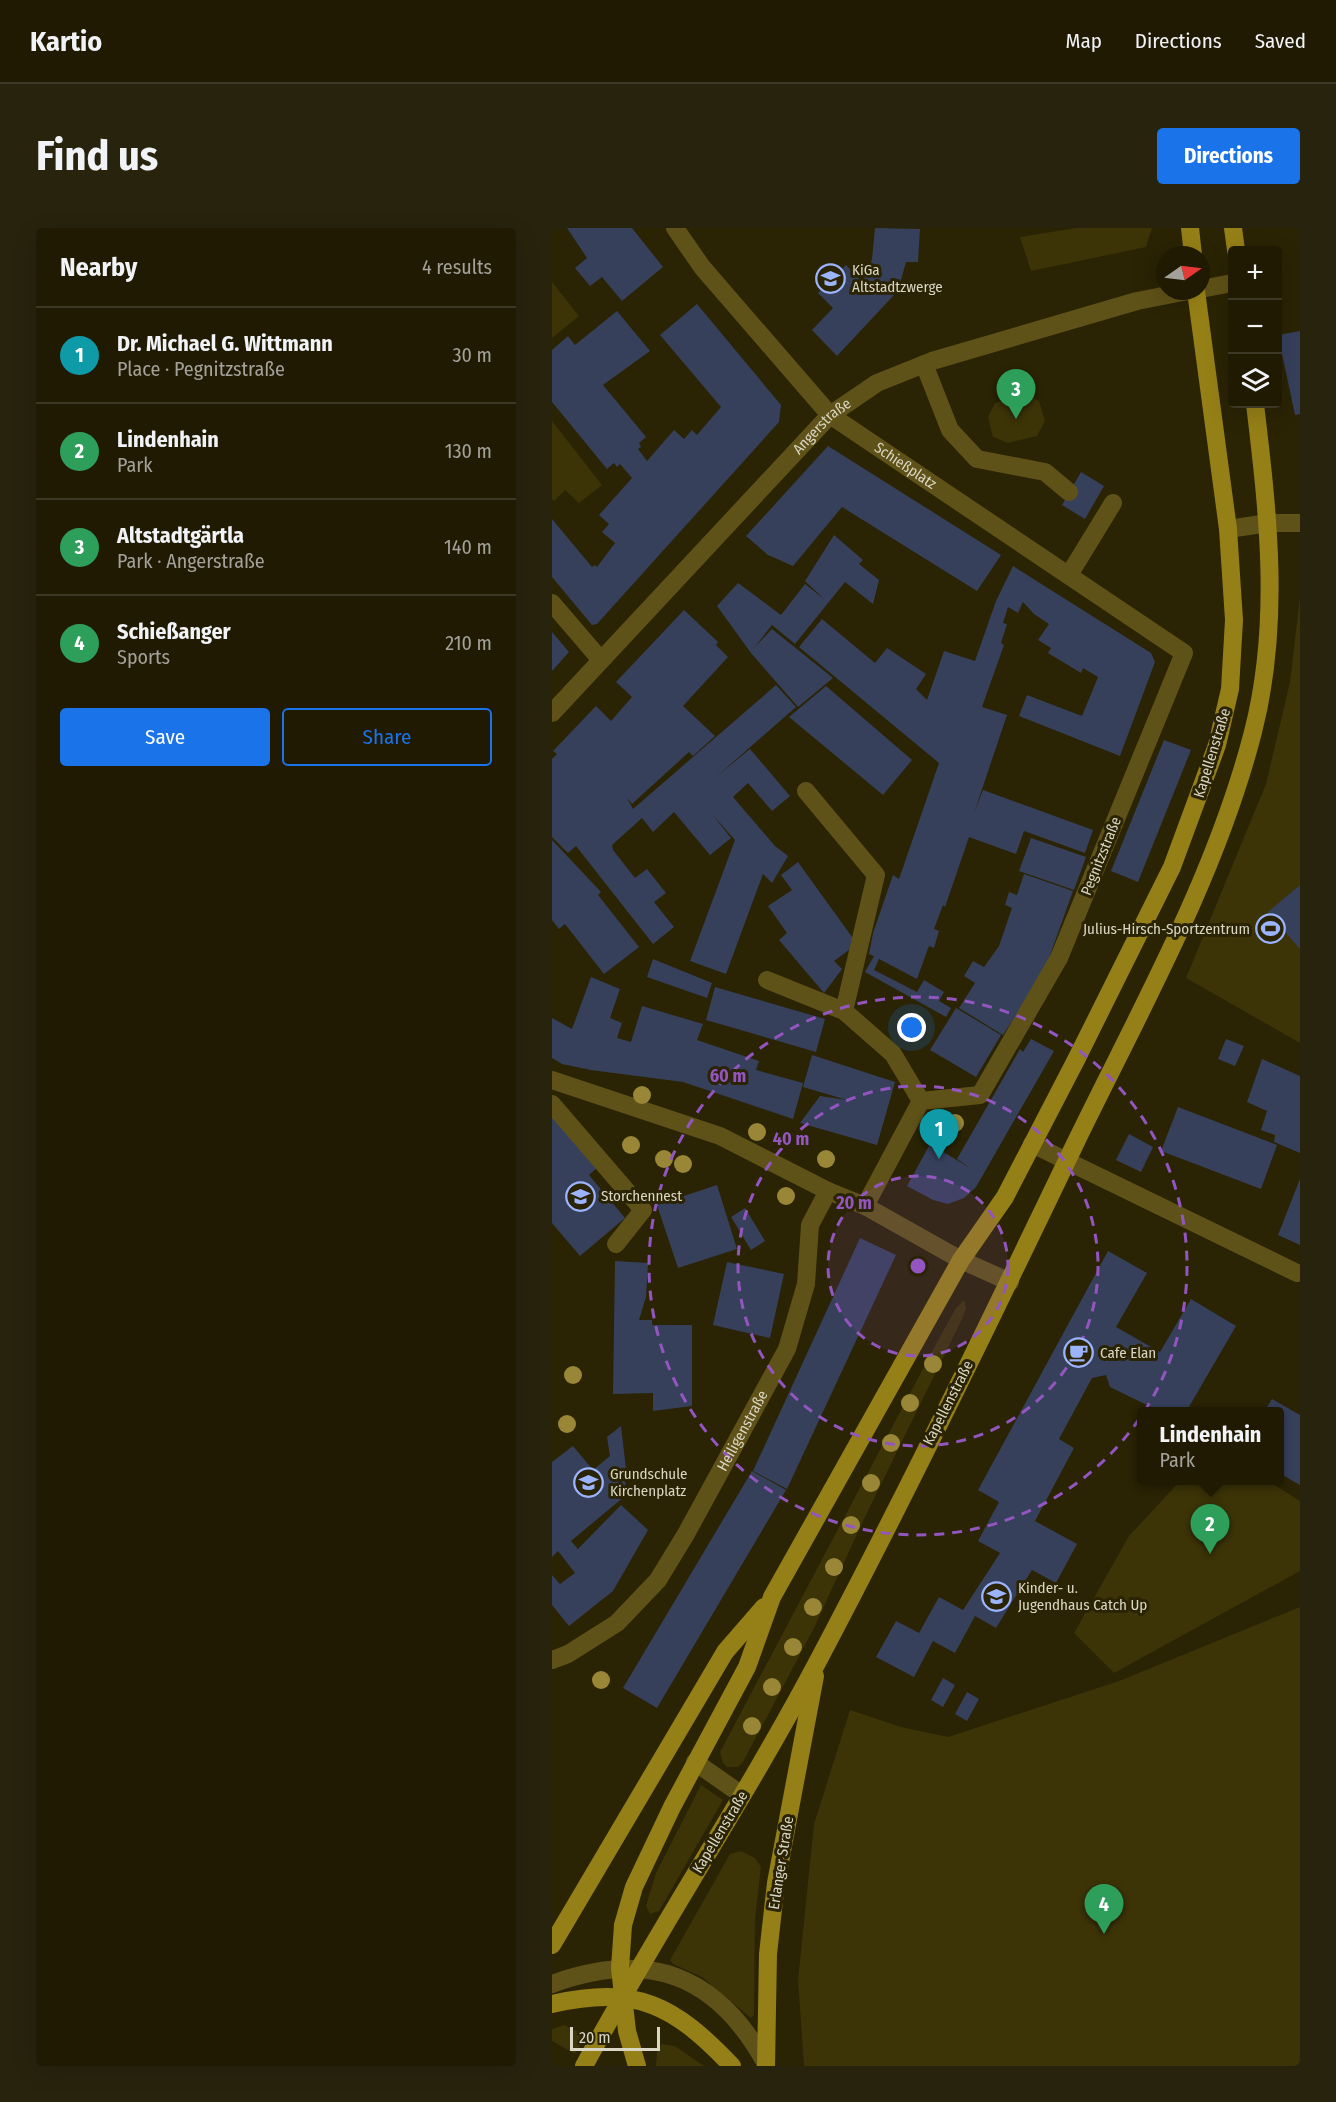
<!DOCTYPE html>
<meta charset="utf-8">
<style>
:root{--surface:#201a03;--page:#28230d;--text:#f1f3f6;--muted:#a2a19a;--line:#3d3825;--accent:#1a73e8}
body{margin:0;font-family:"Fira Sans Condensed",sans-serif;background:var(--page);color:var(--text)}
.controls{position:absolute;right:18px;top:18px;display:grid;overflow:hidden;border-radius:6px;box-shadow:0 6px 24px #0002}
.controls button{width:54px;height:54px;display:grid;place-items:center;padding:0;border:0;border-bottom:2px solid var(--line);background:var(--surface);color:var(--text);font:30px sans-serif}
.compass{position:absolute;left:604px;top:18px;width:54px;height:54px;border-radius:50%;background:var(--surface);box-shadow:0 6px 24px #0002;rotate:76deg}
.scale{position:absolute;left:18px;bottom:15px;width:90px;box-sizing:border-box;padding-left:6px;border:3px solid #dad6c4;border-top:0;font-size:16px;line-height:21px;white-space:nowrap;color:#dad6c4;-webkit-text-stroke:4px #2a2304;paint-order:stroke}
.you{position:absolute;left:360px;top:800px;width:21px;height:21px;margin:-15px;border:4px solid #fff;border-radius:50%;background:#1a73e8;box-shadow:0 0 0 9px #1a73e833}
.badge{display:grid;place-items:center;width:39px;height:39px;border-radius:50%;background:var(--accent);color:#fff;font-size:20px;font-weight:700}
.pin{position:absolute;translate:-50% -50px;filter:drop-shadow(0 2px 3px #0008)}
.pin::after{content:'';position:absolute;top:32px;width:21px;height:18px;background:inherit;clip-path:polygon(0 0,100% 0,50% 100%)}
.popup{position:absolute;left:585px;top:1179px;width:147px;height:78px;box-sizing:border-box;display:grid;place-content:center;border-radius:6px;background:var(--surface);filter:drop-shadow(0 2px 4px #0005);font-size:20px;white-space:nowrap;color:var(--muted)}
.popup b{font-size:22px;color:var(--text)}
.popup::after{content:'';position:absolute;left:50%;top:100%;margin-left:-12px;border:12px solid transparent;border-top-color:var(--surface)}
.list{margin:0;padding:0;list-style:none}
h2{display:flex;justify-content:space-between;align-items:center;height:78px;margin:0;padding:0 24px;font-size:26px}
h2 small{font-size:20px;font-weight:400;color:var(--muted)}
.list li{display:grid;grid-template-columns:39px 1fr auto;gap:18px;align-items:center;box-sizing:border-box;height:96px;padding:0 24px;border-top:2px solid var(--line)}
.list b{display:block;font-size:22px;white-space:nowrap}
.list p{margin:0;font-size:20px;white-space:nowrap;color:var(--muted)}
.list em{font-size:20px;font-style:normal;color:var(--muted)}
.actions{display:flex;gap:12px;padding:18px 24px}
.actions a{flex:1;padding:14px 0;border:2px solid var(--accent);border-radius:6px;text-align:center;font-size:21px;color:var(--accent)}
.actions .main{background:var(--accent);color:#fff}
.icon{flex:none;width:33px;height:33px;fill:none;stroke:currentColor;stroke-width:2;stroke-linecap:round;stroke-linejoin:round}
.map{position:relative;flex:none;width:748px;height:1838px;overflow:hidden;border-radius:6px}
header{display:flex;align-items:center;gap:36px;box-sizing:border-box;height:84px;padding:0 30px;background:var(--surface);border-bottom:2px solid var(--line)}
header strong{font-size:28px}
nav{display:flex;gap:33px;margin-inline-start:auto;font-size:21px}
.intro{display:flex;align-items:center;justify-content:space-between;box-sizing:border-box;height:144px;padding:0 36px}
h1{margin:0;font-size:42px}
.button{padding:15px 27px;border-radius:6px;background:var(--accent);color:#fff;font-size:21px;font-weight:700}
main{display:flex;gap:36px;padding:0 36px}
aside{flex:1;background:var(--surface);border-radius:6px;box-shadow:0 6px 24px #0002}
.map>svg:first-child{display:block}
.green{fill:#3c3307}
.building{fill:#36405b}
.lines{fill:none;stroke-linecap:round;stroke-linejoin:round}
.minor{stroke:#5f5218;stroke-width:18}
.major{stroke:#957f17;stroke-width:18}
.tree{fill:#998737}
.ring{fill:none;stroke:#9356c0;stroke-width:3;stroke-dasharray:10 8}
.labels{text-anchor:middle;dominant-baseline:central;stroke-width:6;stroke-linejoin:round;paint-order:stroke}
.poi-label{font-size:15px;fill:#dad6c4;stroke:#2a2304;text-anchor:start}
.street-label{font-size:15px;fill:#dad6c4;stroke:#2a2304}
.centre{fill:#9356c0;stroke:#2a2304;stroke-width:3}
.ring-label{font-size:18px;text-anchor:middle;font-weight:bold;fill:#9356c0;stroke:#2a2304;stroke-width:6;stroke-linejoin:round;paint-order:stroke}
</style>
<header>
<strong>Kartio</strong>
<nav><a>Map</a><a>Directions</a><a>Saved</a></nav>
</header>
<div class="intro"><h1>Find us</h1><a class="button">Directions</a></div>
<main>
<aside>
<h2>Nearby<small>4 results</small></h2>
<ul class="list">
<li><span class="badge" style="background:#0f9aa8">1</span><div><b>Dr. Michael G. Wittmann</b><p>Place · Pegnitzstraße</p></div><em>30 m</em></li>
<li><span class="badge" style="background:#2e9e5b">2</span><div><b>Lindenhain</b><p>Park</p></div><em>130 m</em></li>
<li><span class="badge" style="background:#2e9e5b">3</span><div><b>Altstadtgärtla</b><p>Park · Angerstraße</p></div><em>140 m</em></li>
<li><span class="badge" style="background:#2e9e5b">4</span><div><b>Schießanger</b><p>Sports</p></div><em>210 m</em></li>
</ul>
<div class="actions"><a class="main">Save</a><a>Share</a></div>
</aside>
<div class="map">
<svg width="748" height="1838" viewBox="0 0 748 1838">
<rect width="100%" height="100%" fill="#2a2304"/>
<g class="green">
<polygon points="524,0 600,0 594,19 479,43 468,9"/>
<polygon points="0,54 27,88 0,110"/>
<polygon points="473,166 487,173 493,193 485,208 456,215 441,209 436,189 443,175"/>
<polygon points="0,193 50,257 27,275 13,262 2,273 0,271"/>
<polygon points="748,369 748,815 634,750 714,556 738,454"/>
<polygon points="412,1072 414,1080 410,1091 312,1291 262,1400 191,1534 186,1539 175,1539 171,1535 168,1524 384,1116 404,1080"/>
<polygon points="629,1252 716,1253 748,1273 748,1343 562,1445 522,1405 577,1308"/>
<polygon points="748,1379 748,1838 252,1838 246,1752 262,1596 298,1482 349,1499 396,1509 567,1453"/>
<polygon points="149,1557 171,1572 107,1683 98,1686 94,1678 104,1645"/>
<polygon points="189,1623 203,1630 209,1639 203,1690 202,1787 199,1790 150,1749 121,1736 118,1732 178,1626"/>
<polygon points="12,1797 29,1805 29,1815 23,1826 0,1813 0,1801"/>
<polygon points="110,1816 123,1818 152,1838 104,1838 105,1823"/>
</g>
<g class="building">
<polygon points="15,0 80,0 111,39 70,73 50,49 38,58 23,40 35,30"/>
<polygon points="323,0 368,1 366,34 354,34 347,59 341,68 285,128 260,102 281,80 266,65 294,37 308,51 315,45 320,31"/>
<polygon points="145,76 229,177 227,194 45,396 40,397 0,349 0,291 40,339 43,337 45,339 63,315 50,304 57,296 47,287 80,250 68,236 65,239 62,235 55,241 0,174 0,122 16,108 23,117 65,83 98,123 51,157 94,209 87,215 89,219 86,221 95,233 122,202 132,211 140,202 145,207 169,179 108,107"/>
<polygon points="748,103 748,186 743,187 726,107"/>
<polygon points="276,218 449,327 425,363 290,279 241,338 216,327 194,308"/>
<polygon points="529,244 552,258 533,291 510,277"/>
<polygon points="282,307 311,332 307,336 327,352 321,376 293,354 243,416 220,397 202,420 220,401 281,450 246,479 199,425 165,378 186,355 229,387 253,356 272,371 253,353"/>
<polygon points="461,338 599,425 603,434 568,528 467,488 475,467 530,488 546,449 531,440 529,445 496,425 499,420 486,412 497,396 482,386 471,374 466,385 456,379 451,395 455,396 449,415 452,417 430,479 455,487 422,585 431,562 541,602 533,625 472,603 464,626 417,609 393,679 391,677 382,701 387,703 382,720 377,718 365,751 327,731 322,742 365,764 372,752 392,764 387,773 399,780 394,789 313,744 322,728 317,726 321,705 341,647 347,651 387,535 247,419 270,391 323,435 335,420 374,446 364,461 375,472 392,423 423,433 444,373"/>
<polygon points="132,382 166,414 164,417 176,429 131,478 163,508 141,528 137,524 80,576 75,570 81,581 224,457 244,479 164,549 198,521 238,568 220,583 196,555 181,569 223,618 236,628 220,655 211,646 174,746 138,733 183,612 160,586 179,610 158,627 122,584 101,604 90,590 60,617 61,622 83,650 95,641 114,665 102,674 122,699 101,716 24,618 16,625 0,609 0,531 5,526 1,523 44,478 59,493 80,469 64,454"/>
<polygon points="0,404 17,424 0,443"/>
<polygon points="274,458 360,532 331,567 237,489"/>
<polygon points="612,512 639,522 586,654 559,643"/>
<polygon points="479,610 534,629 522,662 467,643"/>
<polygon points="0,612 49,664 46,667 87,719 52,746 13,696 7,701 0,692"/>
<polygon points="246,634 305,716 282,733 290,741 272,765 227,712 235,705 216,678 240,662 229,647"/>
<polygon points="472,646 521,663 492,744 451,807 407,780 423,755 412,748 421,733 432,739 447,718 460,680 453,677 457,664 465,667"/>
<polygon points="748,657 748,721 716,684"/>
<polygon points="101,731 160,755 155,770 95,749"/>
<polygon points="39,749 68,761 58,790 70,795 65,810 79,814 90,778 151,796 145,812 207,833 204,842 251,855 241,891 131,854 39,842 10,836 0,830 0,790 20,801"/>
<polygon points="163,759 273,791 264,824 154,792"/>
<polygon points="404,780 449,807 424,849 378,822"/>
<polygon points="479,811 502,823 424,959 412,970 396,976 381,972 355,958 378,916 418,940 405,931 468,821 471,824"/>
<polygon points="674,811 692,818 683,838 666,831"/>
<polygon points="260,827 343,854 325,917 248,895 268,868 295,872 251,859"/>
<polygon points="710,831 748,848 748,925 722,914 723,907 709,902 715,883 695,874"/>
<polygon points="626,879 725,917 709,961 609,923"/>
<polygon points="0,886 46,939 37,947 73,990 28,1028 0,995"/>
<polygon points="577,906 601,919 589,944 564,932"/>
<polygon points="748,951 748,1017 726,1007"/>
<polygon points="165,957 185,1021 126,1040 105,977"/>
<polygon points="193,980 213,1013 199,1022 179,989"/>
<polygon points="308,1010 344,1027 235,1261 201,1243"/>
<polygon points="556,1023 595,1045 564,1099 608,1124 639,1071 684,1098 634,1184 609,1184 558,1159 554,1147 540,1150 507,1211 522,1220 483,1293 525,1316 504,1355 480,1342 444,1400 423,1388 403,1425 381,1413 362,1449 324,1429 344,1393 367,1405 387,1369 411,1382 448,1325 426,1313 447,1274 426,1262"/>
<polygon points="63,1033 96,1035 94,1069 87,1092 100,1092 100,1097 140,1097 140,1178 101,1183 101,1165 61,1166"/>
<polygon points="175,1034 232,1046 218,1110 161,1097"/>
<polygon points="720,1171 748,1187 748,1257 727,1245 727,1184 712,1184"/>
<polygon points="69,1198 74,1241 73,1268 19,1313 26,1321 69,1277 96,1302 61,1363 17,1398 0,1377 0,1347 8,1356 23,1345 6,1323 0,1329 0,1234 21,1218 41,1242 58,1228 55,1209"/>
<polygon points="200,1243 234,1262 105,1480 71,1460"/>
<polygon points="391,1450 403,1457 391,1479 379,1472"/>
<polygon points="415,1464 427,1471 415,1493 403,1486"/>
</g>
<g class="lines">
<g class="minor">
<path id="s1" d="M 123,0 L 150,39 L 278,187 L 632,425 L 507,730 L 428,867 L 369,873 L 313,978"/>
<polyline points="649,61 680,55"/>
<polyline points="372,136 398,202 425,231 493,244 517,264"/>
<polyline points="676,301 717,295 748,295"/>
<polyline points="517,347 561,275"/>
<polyline points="0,375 48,431"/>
<path id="s2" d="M 0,485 L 278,187 L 325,155 L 380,133 L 585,73 L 636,63"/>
<polyline points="254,563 324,647 292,783"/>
<polyline points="215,752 292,783 341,826 369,873"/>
<polyline points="0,852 168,908 276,963 313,978 409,1032 458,1054"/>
<polyline points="0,876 91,982 64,1016"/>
<polyline points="480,916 745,1045"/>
<path id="s3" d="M 0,1432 L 16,1426 L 65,1395 L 106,1352 L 134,1306 L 235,1121 L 254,1056 L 258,997 L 276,963"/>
<polyline points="143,1534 190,1567"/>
<path d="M 0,1756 C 96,1721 165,1746 214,1836"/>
</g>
<g class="major">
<polyline points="638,0 641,27"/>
<polyline points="681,0 684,22"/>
<polyline points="0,1717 173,1424 212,1379"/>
<path d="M 0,1776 C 85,1757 122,1777 180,1838"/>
<path d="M 32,1838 C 106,1701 193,1571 266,1433 C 356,1263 440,1089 523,916 C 588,782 664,648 701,504 C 729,395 716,285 703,176"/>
<polyline points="85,1838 75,1803 68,1740 71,1697 82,1659 120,1579 195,1439 220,1369 409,1032 453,969 525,830 620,639 665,517 678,461 682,392 676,301 644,63"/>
<polyline points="214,1838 216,1726 224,1655 263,1448"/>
</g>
</g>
<g class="tree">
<circle cx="90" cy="867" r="9"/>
<circle cx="403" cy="895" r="9"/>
<circle cx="205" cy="904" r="9"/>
<circle cx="79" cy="917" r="9"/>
<circle cx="112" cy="931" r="9"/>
<circle cx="274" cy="931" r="9"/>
<circle cx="131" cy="936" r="9"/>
<circle cx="234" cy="968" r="9"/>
<circle cx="381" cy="1136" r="9"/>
<circle cx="21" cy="1147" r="9"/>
<circle cx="358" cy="1175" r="9"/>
<circle cx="15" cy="1196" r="9"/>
<circle cx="339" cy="1215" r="9"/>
<circle cx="319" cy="1255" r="9"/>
<circle cx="299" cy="1297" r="9"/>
<circle cx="282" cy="1339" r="9"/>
<circle cx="261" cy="1379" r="9"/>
<circle cx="241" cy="1419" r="9"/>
<circle cx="49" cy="1452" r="9"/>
<circle cx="220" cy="1459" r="9"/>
<circle cx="200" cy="1498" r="9"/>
</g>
<circle cx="366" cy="1038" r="90" fill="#9356c0" fill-opacity=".12"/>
<g class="ring">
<circle cx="366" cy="1038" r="90"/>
<circle cx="366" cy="1038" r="180"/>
<circle cx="366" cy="1038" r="269"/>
</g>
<defs>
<symbol id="school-ring" viewBox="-11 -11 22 22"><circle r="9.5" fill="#2a2304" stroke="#9bb4fd" stroke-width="1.5"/><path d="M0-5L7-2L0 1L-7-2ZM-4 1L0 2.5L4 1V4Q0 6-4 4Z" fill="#9bb4fd"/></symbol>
<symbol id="stadium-ring" viewBox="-11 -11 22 22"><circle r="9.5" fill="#2a2304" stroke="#9bb4fd" stroke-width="1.5"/><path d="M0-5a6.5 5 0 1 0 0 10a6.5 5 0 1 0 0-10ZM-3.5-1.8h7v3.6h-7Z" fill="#9bb4fd"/></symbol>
<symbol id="cafe-ring" viewBox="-11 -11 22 22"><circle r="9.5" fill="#2a2304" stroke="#9bb4fd" stroke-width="1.5"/><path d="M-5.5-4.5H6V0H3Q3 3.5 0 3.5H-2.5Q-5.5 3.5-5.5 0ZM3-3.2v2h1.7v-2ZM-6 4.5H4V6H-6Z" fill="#9bb4fd"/></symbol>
</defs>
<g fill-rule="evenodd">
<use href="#school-ring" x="262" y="34" width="33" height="33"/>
<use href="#stadium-ring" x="702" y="684" width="33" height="33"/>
<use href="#school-ring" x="12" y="952" width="33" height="33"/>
<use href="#cafe-ring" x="510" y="1108" width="33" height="33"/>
<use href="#school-ring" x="20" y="1238" width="33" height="33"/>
<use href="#school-ring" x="428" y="1352" width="33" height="33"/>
</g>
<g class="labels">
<g class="poi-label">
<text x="300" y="42">KiGa<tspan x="300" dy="17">Altstadtzwerge</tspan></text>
<text x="698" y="701" text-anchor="end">Julius-Hirsch-Sportzentrum</text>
<text x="49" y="968">Storchennest</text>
<text x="548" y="1125">Cafe Elan</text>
<text x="58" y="1246">Grundschule<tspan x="58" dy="17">Kirchenplatz</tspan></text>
<text x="466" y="1360">Kinder- u.<tspan x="466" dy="17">Jugendhaus Catch Up</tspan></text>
</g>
<g class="street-label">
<text stroke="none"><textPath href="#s2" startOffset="394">Angerstraße</textPath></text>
<text stroke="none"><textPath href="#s1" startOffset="334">Schießplatz</textPath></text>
<text transform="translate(660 525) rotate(-73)">Kapellenstraße</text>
<text transform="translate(549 628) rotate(-68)">Pegnitzstraße</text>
<text transform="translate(396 1175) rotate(-63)">Kapellenstraße</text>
<text stroke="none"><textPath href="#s3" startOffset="306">Heiligenstraße</textPath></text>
<text transform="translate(168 1604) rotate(-59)">Kapellenstraße</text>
<text transform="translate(229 1635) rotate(-81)">Erlanger Straße</text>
</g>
</g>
<circle cx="366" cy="1038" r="9" class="centre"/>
<g class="ring-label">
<text x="176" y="854">60 m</text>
<text x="239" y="917">40 m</text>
<text x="302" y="981">20 m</text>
</g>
</svg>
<div class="controls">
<button>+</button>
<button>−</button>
<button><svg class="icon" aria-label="layers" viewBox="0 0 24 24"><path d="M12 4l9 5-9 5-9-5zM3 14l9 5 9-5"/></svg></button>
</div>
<svg class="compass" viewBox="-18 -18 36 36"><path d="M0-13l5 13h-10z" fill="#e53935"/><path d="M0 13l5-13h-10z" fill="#a2a19a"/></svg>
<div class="scale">20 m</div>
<div class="you"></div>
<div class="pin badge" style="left:387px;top:931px;background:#0f9aa8">1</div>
<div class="pin badge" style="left:658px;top:1326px;background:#2e9e5b">2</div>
<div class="popup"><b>Lindenhain</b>Park</div>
<div class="pin badge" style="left:464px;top:191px;background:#2e9e5b">3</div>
<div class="pin badge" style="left:552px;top:1706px;background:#2e9e5b">4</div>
</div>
</main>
